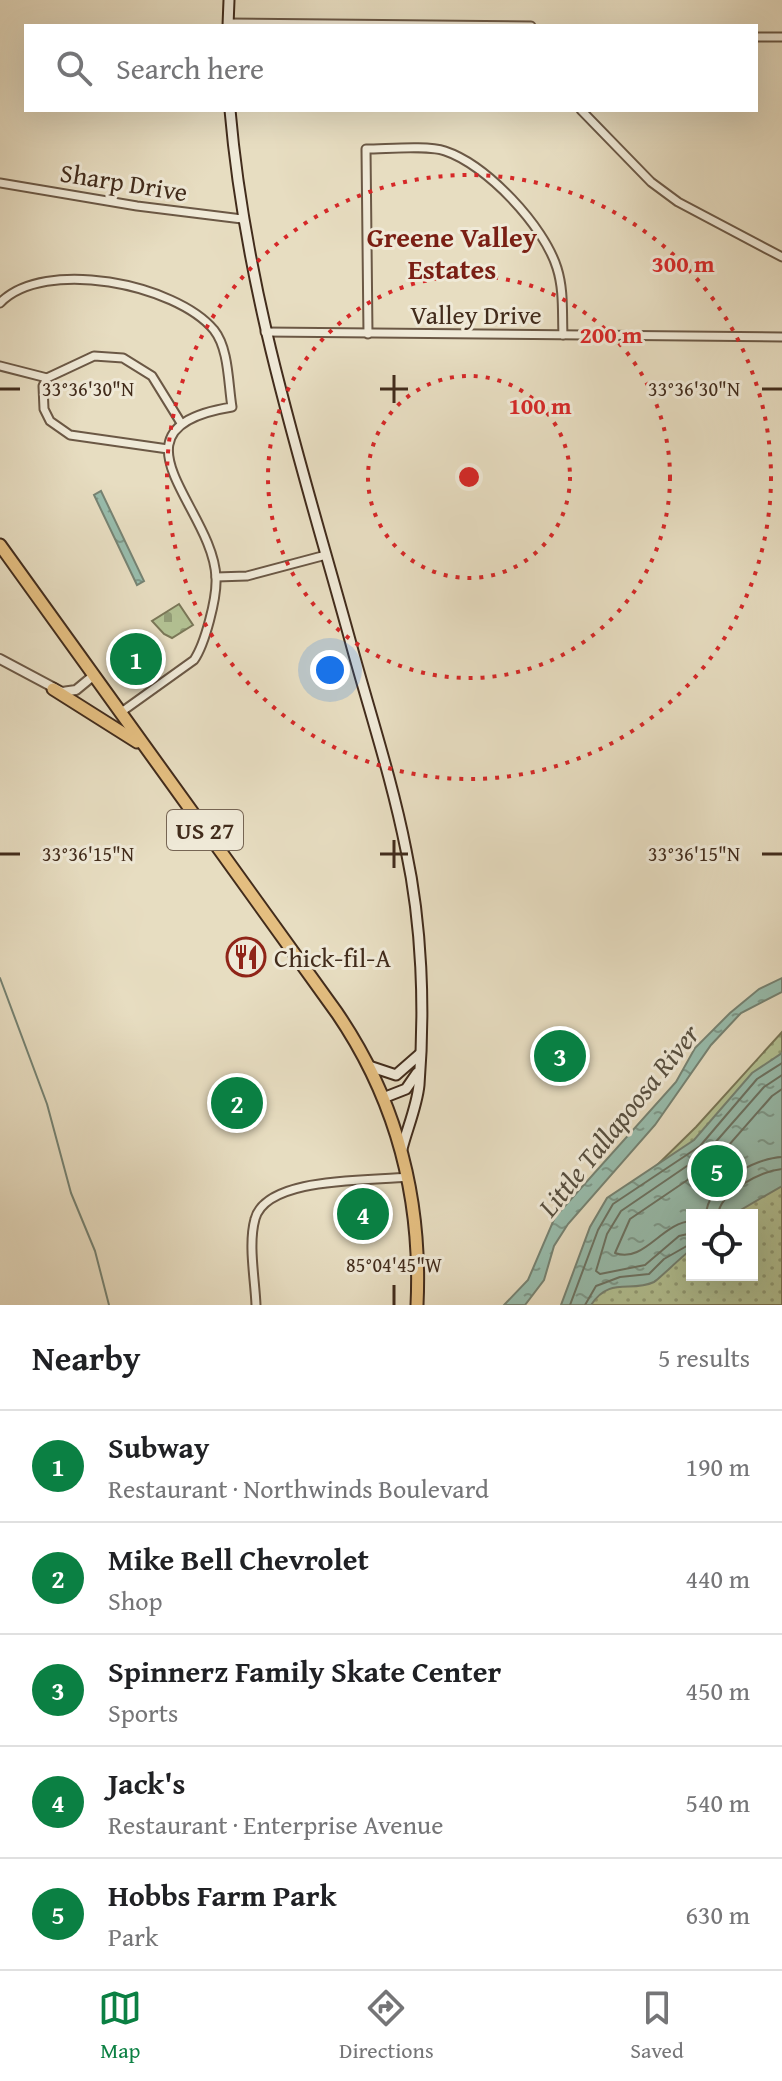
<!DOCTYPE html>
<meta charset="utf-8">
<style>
:root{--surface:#fff;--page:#f6f6f6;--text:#202124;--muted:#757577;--line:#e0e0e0;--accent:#0b8043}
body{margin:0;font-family:"Gentium Book Plus",serif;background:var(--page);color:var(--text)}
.controls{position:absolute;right:24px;bottom:24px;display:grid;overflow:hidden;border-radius:0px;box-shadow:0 8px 32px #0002}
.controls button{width:72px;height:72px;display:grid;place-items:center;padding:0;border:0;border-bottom:2px solid var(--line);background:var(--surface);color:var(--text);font:40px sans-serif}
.you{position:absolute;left:330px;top:670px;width:28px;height:28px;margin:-20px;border:6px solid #fff;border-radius:50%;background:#1a73e8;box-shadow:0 0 0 12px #1a73e833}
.badge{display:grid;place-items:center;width:52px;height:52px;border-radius:50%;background:var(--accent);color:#fff;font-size:26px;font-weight:700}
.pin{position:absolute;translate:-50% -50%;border:4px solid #fff;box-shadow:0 2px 8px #0006}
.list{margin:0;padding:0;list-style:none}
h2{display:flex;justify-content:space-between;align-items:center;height:104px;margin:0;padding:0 32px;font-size:34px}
h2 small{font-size:26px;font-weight:400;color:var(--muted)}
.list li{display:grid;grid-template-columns:52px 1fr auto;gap:24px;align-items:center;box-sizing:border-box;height:112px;padding:0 32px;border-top:2px solid var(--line)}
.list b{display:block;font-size:30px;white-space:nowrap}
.list p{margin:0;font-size:26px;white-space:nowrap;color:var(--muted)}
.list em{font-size:26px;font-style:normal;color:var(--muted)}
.icon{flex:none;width:44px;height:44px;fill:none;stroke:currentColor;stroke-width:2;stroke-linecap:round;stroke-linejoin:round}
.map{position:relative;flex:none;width:782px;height:1305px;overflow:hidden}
.search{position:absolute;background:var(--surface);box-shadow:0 8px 32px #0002;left:24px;right:24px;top:24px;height:88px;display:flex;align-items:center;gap:20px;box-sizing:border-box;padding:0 28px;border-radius:0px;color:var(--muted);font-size:30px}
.sheet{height:664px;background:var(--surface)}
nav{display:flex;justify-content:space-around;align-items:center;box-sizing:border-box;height:112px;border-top:2px solid var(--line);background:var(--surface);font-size:22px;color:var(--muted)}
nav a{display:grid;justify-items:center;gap:4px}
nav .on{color:var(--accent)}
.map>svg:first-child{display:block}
.cemetery{fill:url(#cemetery-stones);stroke:#7a7758;stroke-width:2}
.park{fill:url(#park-dots);stroke:#7a7758;stroke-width:2;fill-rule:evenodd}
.water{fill:url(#water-ripples);stroke:#768373;stroke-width:2}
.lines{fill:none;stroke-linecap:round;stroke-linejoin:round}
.shore{stroke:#6d7464;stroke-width:2}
.stream{stroke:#768373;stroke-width:2}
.minor-casing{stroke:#6b5845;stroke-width:11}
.tertiary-casing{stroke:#6b5845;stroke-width:12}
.secondary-casing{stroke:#422c1c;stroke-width:13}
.primary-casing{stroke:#422c1c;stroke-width:15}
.minor{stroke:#efe9d7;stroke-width:7}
.tertiary{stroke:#efe9d7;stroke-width:8}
.secondary{stroke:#efe9d7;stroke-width:9}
.primary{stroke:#e4be80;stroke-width:11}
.ticks{fill:none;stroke:#422c1c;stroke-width:3}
.ring{fill:none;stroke:#d62828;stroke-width:4;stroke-dasharray:4 8}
.labels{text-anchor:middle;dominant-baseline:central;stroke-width:6;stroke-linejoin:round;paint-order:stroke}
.shield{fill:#efe9d7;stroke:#766554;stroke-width:2}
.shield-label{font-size:24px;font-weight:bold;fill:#422c1c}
.street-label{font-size:26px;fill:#422c1c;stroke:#efe9d7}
.poi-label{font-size:26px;fill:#422c1c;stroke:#efe9d7;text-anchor:start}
.neighbourhood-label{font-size:28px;font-weight:bold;fill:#7a1f14;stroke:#efe9d7}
.water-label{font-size:28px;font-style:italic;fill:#585040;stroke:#efe9d7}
.ticks-label{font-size:20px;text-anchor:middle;fill:#422c1c;stroke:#efe9d7;stroke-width:6;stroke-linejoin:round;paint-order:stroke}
.centre{fill:#d62828;stroke:#efe9d7;stroke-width:4}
.ring-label{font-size:24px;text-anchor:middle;font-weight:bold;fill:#d62828;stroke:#efe9d7;stroke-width:6;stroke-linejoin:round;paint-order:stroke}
</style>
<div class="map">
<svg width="782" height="1305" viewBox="0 0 782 1305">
<defs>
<pattern id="cemetery-stones" width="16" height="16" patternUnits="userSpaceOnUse" patternTransform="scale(2)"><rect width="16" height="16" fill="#b3c294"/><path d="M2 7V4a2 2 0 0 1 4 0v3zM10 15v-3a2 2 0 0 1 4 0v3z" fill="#939e78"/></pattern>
<pattern id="park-dots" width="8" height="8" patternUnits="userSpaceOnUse" patternTransform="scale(2)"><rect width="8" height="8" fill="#b3c294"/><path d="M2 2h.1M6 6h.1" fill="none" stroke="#939e78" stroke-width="1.8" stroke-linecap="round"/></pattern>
<pattern id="water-ripples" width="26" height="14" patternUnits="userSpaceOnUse" patternTransform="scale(2)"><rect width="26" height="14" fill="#98bdad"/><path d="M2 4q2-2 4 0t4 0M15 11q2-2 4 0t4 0" fill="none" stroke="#7e9a8c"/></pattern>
</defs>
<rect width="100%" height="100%" fill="#e7ddc1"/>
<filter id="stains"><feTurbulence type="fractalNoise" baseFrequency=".0025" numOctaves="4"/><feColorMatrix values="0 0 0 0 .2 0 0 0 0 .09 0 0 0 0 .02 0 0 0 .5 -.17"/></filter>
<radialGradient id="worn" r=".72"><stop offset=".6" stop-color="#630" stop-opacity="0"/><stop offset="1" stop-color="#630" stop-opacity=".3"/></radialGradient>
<polygon class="cemetery" points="179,604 193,625 172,638 164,634 152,621"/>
<path class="park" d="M 782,1032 L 782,1305 L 567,1305 L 601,1220 L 696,1127 ZM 692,1215 L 752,1215 L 752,1275 L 692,1275 Z"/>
<g class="water">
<polygon points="101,491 144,581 137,585 94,495"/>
<polygon points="782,978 782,992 741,1013 711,1045 655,1125 568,1224 554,1246 544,1280 525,1305 504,1305 528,1280 555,1217 676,1082 695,1048 730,1013 759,989"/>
<path d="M 782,1053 L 782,1186 L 732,1215 L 692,1215 L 692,1249 C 683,1255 658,1280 654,1282 C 630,1293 610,1276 591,1305 L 561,1305 L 590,1227 L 607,1198 L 694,1140 L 752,1073 Z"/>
</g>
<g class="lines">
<g class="shore">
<path d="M 706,1215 C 707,1185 754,1158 782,1157"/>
<path d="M 718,1215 C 720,1192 761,1171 782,1169"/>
<path d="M 692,1221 C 662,1222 644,1264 615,1253 L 630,1219 L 714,1162 L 772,1096 L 782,1089"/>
<polyline points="692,1233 679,1236 645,1265 600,1274 596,1271 607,1234 621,1211 706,1153 764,1087 782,1075"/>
<polyline points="570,1305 598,1230 613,1204 700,1146 757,1079 782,1063"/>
<polyline points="585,1305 596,1286 620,1277 649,1274 664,1259 692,1243"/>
</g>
<polyline class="stream" points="0,978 47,1104 71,1193 95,1251 109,1305"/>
<defs>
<g id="minor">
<polyline points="228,23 531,26"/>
<polyline points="756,37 782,37"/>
<polyline points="581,110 651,182 678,202 782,257"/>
<polyline points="0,183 137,206 242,219"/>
<path d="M 0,303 C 44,257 176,284 214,330 C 229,349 228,383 232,407 C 100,428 214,508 216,578 C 217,598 205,644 194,660 L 120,713"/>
<polyline points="265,332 782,337"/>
<path d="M 368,334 L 366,149 C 387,149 427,145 445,151 C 487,165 544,226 557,268 C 564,290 562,313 563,335"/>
<polyline points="0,366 47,378"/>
<polyline points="168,449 70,435 50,421 44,409 43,386 47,378 94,356 123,358 152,376 181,423"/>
<polyline points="216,577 247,576 326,555"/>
<path d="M 256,1305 C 255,1279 248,1244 255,1219 C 266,1176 371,1181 408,1177"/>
</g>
<polyline id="tertiary" points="0,659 62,692 76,690 93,676"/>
<g id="secondary">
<polyline points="228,26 229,0"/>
<path d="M 230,110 C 246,295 301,462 350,640 C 369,710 392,779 406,850 C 422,925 425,1009 419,1085 C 417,1106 407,1129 402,1149"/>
<polyline points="369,1066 396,1075 420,1054"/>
<polyline points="383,1098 406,1089 417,1073"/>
</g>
<g id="primary">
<path d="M 0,545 L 337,1013 C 397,1101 422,1199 417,1305"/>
<polyline points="53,689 137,742"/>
</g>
</defs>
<use href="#minor" class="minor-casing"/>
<use href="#tertiary" class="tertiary-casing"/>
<use href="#secondary" class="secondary-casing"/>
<use href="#primary" class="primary-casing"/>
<use href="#minor" class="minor"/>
<use href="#tertiary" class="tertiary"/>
<use href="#secondary" class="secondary"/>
<use href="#primary" class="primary"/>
</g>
<path class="ticks" d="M 394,375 L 394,403M 0,389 L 20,389M 380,389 L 408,389M 762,389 L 782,389M 394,840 L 394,868M 0,854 L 20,854M 380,854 L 408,854M 762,854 L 782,854M 394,1285 L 394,1305"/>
<g class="ring">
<circle cx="469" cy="477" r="101"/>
<circle cx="469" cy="477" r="201"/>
<circle cx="469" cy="477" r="302"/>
</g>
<defs>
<symbol id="restaurant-ring" viewBox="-11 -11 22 22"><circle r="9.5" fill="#efe9d7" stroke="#8f2418" stroke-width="1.5"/><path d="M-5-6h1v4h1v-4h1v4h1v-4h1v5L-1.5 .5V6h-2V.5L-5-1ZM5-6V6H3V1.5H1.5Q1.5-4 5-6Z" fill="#8f2418"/></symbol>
</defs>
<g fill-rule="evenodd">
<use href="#restaurant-ring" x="224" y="935" width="44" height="44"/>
</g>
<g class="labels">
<rect class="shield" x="167" y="810" width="76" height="40" rx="6"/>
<g class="shield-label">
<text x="205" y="830">US 27</text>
</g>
<g class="street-label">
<text transform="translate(124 182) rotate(9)">Sharp Drive</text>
<text x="476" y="314">Valley Drive</text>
</g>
<g class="poi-label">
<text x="274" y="957">Chick-fil-A</text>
</g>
<g class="neighbourhood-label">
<text x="452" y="236">Greene Valley<tspan x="452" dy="32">Estates</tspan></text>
</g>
<g class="water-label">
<text transform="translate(618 1120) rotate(-51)">Little Tallapoosa River</text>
</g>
</g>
<g class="ticks-label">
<text x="88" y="396">33°36'30"N</text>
<text x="694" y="396">33°36'30"N</text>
<text x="88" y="861">33°36'15"N</text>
<text x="694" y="861">33°36'15"N</text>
<text x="394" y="1272">85°04'45"W</text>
</g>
<circle cx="469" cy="477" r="12" class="centre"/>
<g class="ring-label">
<text x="683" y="272">300 m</text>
<text x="611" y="343">200 m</text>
<text x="540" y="414">100 m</text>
</g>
<rect width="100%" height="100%" filter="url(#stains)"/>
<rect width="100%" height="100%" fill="url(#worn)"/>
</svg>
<div class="controls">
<button><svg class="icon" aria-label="locate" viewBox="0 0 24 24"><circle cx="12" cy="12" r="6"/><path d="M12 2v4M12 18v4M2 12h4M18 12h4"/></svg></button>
</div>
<div class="you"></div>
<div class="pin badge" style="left:136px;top:659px">1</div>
<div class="pin badge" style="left:237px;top:1103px">2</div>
<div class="pin badge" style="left:560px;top:1056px">3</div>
<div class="pin badge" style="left:363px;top:1214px">4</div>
<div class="pin badge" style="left:717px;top:1171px">5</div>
<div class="search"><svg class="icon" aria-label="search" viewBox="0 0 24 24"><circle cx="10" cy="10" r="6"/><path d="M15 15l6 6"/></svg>Search here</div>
</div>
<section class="sheet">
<h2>Nearby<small>5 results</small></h2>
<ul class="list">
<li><span class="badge">1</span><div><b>Subway</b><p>Restaurant · Northwinds Boulevard</p></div><em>190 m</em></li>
<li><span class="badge">2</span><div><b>Mike Bell Chevrolet</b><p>Shop</p></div><em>440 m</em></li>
<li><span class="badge">3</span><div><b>Spinnerz Family Skate Center</b><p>Sports</p></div><em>450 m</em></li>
<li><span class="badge">4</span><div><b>Jack's</b><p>Restaurant · Enterprise Avenue</p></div><em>540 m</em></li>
<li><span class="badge">5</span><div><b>Hobbs Farm Park</b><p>Park</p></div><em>630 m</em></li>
</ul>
</section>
<nav>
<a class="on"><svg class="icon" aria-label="map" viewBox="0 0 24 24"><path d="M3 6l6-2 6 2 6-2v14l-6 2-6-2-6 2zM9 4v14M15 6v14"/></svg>Map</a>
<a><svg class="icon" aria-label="directions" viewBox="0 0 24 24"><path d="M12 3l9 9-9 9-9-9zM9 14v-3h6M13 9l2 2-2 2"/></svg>Directions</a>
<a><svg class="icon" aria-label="saved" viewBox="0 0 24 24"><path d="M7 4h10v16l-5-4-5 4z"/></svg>Saved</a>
</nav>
